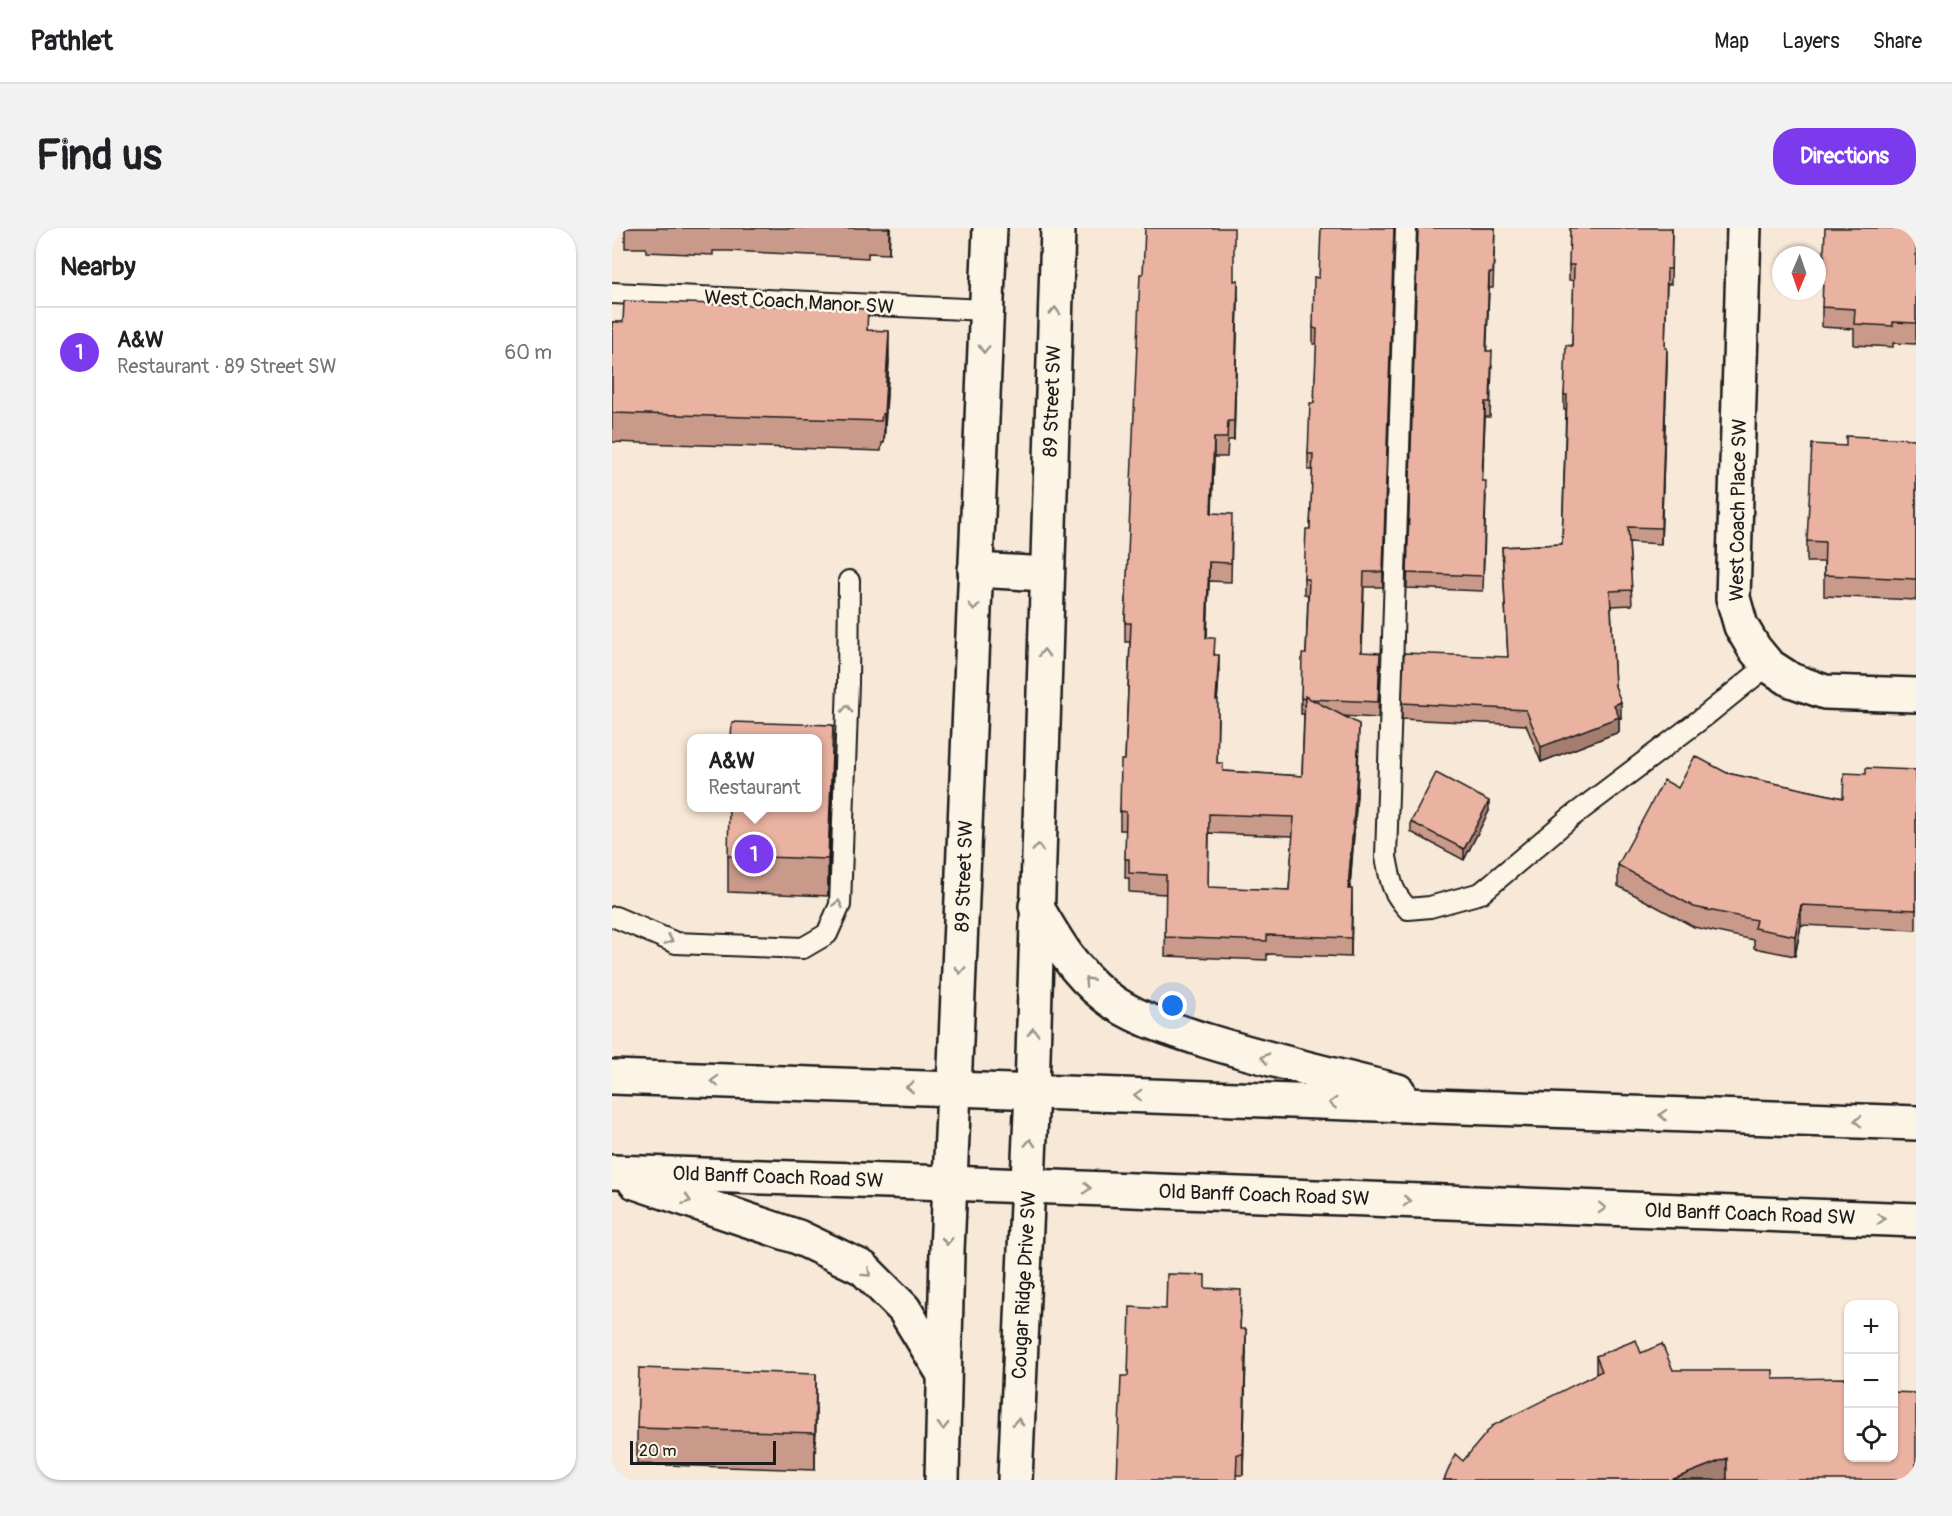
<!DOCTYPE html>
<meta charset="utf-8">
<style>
:root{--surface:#fff;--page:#f2f2f2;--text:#202124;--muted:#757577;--line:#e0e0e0;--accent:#7c3aed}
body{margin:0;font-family:Pangolin,sans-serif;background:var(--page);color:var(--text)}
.controls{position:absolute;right:18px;bottom:18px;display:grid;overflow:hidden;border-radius:12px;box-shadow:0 2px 4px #0004}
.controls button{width:54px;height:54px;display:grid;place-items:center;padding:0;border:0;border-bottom:2px solid var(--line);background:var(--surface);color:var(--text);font:30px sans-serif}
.compass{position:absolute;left:1160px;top:18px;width:54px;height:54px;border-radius:50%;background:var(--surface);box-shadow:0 2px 4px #0004;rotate:182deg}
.scale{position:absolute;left:18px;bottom:15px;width:146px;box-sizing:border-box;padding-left:6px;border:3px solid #1c1c1c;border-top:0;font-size:16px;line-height:21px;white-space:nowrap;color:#1c1c1c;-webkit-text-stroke:4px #fcf5e5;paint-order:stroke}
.you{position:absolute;left:561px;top:778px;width:21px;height:21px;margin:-15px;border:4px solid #fff;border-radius:50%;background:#1a73e8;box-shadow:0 0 0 9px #1a73e833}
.badge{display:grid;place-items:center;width:39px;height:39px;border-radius:50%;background:var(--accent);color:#fff;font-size:20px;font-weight:700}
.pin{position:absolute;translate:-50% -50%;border:3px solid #fff;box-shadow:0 2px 6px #0006}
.popup{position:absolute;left:75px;top:506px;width:135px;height:78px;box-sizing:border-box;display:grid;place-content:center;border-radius:12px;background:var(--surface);filter:drop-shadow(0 2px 4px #0005);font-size:20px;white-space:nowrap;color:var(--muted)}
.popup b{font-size:22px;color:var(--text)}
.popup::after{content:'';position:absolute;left:50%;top:100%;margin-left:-12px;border:12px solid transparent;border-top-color:var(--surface)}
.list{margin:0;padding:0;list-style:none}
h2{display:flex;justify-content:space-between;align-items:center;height:78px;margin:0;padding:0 24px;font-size:26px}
h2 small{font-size:20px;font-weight:400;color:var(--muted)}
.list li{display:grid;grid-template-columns:39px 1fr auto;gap:18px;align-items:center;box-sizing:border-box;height:90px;padding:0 24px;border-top:2px solid var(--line)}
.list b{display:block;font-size:22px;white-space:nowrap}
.list p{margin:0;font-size:20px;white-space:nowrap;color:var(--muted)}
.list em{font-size:20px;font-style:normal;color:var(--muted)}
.icon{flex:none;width:33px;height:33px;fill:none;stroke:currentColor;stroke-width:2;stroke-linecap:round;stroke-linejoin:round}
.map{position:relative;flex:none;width:1304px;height:1252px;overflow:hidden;border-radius:24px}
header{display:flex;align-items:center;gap:36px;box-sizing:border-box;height:84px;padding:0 30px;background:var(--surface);border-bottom:2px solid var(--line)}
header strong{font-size:28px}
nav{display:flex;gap:33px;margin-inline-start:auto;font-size:21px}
.intro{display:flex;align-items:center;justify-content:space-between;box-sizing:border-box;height:144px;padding:0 36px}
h1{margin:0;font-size:42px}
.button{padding:15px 27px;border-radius:24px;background:var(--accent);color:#fff;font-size:21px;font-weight:700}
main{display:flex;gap:36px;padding:0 36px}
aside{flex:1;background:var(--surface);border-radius:24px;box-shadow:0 2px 4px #0004}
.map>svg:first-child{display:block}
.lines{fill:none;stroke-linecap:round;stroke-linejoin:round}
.lane-casing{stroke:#1c1c1c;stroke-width:24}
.street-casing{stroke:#1c1c1c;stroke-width:38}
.secondary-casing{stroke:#1c1c1c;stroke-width:38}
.lane{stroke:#fcf5e5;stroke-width:20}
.street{stroke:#fcf5e5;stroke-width:33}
.secondary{stroke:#fcf5e5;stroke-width:33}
.wall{fill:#c9998a;stroke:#1c1c1c;stroke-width:1.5;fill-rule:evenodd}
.shaded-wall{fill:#a47d71;stroke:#1c1c1c;stroke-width:1.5}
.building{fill:#eab2a1;stroke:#1c1c1c;stroke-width:1.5;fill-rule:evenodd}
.oneway{stroke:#97938b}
.labels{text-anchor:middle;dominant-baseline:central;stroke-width:5;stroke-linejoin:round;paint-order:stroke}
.street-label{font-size:20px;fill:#1c1c1c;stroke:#fcf5e5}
</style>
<header>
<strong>Pathlet</strong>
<nav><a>Map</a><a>Layers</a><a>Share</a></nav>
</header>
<div class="intro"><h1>Find us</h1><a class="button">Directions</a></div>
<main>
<aside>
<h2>Nearby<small></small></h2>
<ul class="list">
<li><span class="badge">1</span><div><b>A&amp;W</b><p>Restaurant · 89 Street SW</p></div><em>60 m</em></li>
</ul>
</aside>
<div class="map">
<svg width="1304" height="1252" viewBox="0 0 1304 1252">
<rect width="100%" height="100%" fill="#f8e8d7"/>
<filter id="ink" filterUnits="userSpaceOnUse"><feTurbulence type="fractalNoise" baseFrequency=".0167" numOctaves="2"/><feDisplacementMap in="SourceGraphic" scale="12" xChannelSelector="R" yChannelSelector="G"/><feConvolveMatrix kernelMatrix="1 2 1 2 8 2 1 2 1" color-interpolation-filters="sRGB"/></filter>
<g filter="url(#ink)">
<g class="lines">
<defs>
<g id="lane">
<path d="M 794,0 L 774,629 C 779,652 778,662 796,681 L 818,679 L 869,665 L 958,590 L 1093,488 L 1156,437"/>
<polyline points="0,65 374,82"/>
<polyline points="3,689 64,715 191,720 215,706 228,677 236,455 237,353"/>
</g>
<g id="street">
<polyline points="1132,0 1121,370 1129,398 1142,420 1156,437 1179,452 1213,464 1304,467"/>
<polyline points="363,342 435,346"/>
<polyline points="342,861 378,0"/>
<polyline points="420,862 446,0"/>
</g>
<g id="secondary">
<path d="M 424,678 C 443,711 462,744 493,768 C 520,790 559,801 592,812 C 656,832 721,847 786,863"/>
<path d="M 0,849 C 435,863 869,881 1304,895"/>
<polyline points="0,944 337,955 1304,992"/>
<polyline points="23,954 186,1009 251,1040 292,1081 331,1145"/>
<polyline points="330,1252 335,1023 342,861"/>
<polyline points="403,1252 420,862"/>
</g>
</defs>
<use href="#lane" class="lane-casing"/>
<use href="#street" class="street-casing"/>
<use href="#secondary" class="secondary-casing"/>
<use href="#lane" class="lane"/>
<use href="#street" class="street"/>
<use href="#secondary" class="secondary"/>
</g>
<g class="wall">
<polygon points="13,0 278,0 277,26 256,25 256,30 117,23 101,23 101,27 34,24 34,20 13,20"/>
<path d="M 782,0 L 771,359 L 752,359 L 750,424 L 768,440 L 766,490 L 730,488 L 747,515 L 745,566 L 738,661 L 740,680 L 739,729 L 655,726 L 655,732 L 553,728 L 554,666 L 517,664 L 517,650 L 513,650 L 514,602 L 508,602 L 508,583 L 513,532 L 518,414 L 513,414 L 513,395 L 531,46 L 622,53 L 626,71 L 622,212 L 616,212 L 615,229 L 602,229 L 600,285 L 620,305 L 619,354 L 597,353 L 595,410 L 603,427 L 607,446 L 605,472 L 606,491 L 605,535 L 611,543 L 690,548 L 692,486 L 689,486 L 689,470 L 694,426 L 696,367 L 692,366 L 692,351 L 698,301 L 701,242 L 696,242 L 696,226 L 702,175 L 705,116 L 701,116 L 701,100 L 707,50 ZM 597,605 L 681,608 L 677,662 L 596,660 Z"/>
<polygon points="806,0 883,0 881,60 877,60 874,123 880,138 878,189 873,189 870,253 874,268 871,363 795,360"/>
<polygon points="1060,0 1059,56 1055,56 1053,120 1055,135 1049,316 1017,314 1020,377 999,378 1003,458 1009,490 1007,490 1007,504 929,534 914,497 790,491 790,475 896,429 890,319 950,316 954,182 952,182 952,167 960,118 962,53 957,52 957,37"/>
<polygon points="1304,0 1304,116 1281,115 1281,119 1242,117 1242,101 1210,99 1210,79"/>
<polygon points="0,94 256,102 277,132 272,215 270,215 269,223 0,214"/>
<polygon points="1304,211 1304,372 1212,368 1212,334 1195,334 1195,313 1234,218"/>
<polygon points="221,534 216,668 116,664 116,628"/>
<polygon points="1304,542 1304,702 1189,697 1183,728 1142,720 1142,712 1082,699 1006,658 1006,637 1066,560 1115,545 1231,570 1254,546"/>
<polygon points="877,583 852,632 799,604 799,594"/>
<polygon points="593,1060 629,1083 628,1101 634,1122 631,1247 625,1247 516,1148 554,1081"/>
<polygon points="1029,1125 1061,1142 1115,1251 1111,1252 832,1252 851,1233 984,1146 984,1128"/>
<polygon points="204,1182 203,1242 25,1236 25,1200"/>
</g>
<g class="shaded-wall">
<polygon points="277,0 278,0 277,26"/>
<polygon points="782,0 771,359 771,344"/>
<polygon points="877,45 877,60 874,138 874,123"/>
<polygon points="626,52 626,71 622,212 622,193"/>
<polygon points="277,103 277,132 272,215 272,186"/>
<polygon points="1055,120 1055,135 1049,316 1049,300"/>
<polygon points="873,174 873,189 870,268 870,253"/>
<polygon points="602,210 602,229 599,304 599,285"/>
<polygon points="597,334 597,353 594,429 594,410"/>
<polygon points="607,427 607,446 604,491 604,472"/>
<polygon points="1009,474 1009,490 1007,490 1007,504 929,534 929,519 1002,477"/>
<polygon points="747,496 745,566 736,680 736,661"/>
<polygon points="221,497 221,534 216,668 216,631"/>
<polygon points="877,573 877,583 852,632 852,621"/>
<polygon points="740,661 740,680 739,729 739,710"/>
<polygon points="1189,677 1189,697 1183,728 1183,708"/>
<polygon points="634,1101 634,1122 631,1247 631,1226"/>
<polygon points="204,1146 204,1182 203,1242 203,1205"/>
<polygon points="1115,1230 1115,1251 1111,1252 1059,1252"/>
</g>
<g class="building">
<path d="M 533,0 L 622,0 L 622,53 L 626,52 L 622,193 L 616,193 L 615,210 L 602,210 L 599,285 L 620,286 L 619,335 L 597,334 L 594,410 L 603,410 L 602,427 L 607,427 L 604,472 L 606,472 L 605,535 L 611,535 L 611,543 L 690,548 L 693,468 L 747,496 L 745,547 L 736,661 L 740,661 L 739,710 L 655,707 L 655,713 L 553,709 L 554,647 L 517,645 L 517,631 L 513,631 L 514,584 L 508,583 L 509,532 L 513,532 L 519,395 L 513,395 L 528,46 L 531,46 ZM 597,586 L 682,589 L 677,662 L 596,659 Z"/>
<polygon points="709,0 782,0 771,344 752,344 749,424 768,425 766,474 698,471 693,468 693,471 689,470 690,426 694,426 697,351 692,351 694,301 698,301 701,226 696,226 698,175 702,175 705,101 701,100 702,49 707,50"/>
<polygon points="806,0 883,0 881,45 877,45 874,123 880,123 878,174 873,174 870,253 874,253 871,348 795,345"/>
<polygon points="958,0 1060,0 1059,41 1055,41 1053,120 1055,120 1049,300 1016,299 1020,362 998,363 1003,458 1009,474 1002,477 1007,489 929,519 914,482 790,475 792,425 896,429 890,319 950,316 955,167 952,167 954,117 960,118 962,37 957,37"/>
<polygon points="1213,0 1304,0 1304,95 1281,94 1281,98 1242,96 1243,81 1210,79"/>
<polygon points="12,73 256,81 255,102 277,103 272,186 270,186 269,193 0,185 0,94 11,94"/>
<polygon points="1234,208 1304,211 1304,351 1212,347 1213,314 1195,313 1200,216 1234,218"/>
<polygon points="120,494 221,497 216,631 116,628 117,579 205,579 205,510 119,510"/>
<polygon points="1083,528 1115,545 1231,570 1232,545 1254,546 1254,540 1304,542 1304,682 1189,677 1183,708 1142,700 1144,692 1082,679 1006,637 1052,552 1066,560"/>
<polygon points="824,545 877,573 852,621 799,594"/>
<polygon points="555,1046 593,1047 593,1060 629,1062 628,1101 634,1101 631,1226 625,1226 624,1252 505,1252 509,1148 516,1148 518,1079 554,1081"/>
<polygon points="1024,1112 1029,1125 1050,1116 1061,1142 1161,1142 1161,1151 1236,1150 1236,1230 1281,1230 1281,1164 1304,1165 1304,1252 1115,1252 1115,1230 1059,1252 832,1252 843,1226 851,1233 880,1198 990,1143 984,1128"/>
<polygon points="27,1140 204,1146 203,1205 25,1200"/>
</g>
<defs><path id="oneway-chevron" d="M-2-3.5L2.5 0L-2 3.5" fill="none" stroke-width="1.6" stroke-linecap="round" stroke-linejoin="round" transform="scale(1.5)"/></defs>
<g class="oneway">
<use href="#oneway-chevron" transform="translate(443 83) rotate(-88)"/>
<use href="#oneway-chevron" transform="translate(372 121) rotate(92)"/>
<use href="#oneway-chevron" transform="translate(362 379) rotate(92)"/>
<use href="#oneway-chevron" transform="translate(432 425) rotate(-88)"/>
<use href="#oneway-chevron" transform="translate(235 481) rotate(-88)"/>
<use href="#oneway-chevron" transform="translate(426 620) rotate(-88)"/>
<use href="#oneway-chevron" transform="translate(226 676) rotate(-78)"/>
<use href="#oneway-chevron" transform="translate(57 712) rotate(21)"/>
<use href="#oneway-chevron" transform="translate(348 742) rotate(92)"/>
<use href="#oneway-chevron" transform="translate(476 753) rotate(-132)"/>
<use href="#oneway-chevron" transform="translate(421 804) rotate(-89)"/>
<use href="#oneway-chevron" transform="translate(653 830) rotate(-166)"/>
<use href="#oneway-chevron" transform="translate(103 853) rotate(-178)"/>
<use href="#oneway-chevron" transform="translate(298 859) rotate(-178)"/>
<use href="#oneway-chevron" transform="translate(526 867) rotate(-178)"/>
<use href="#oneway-chevron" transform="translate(721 875) rotate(-178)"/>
<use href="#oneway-chevron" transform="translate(1051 887) rotate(-178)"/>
<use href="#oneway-chevron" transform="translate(1246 893) rotate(-178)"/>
<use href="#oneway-chevron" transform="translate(418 915) rotate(-88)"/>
<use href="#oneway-chevron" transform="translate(475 960) rotate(2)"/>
<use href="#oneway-chevron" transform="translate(75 972) rotate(19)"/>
<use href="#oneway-chevron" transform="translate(795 973) rotate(2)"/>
<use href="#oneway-chevron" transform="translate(990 980) rotate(2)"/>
<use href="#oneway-chevron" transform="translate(1269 991) rotate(2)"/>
<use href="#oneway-chevron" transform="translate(335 1013) rotate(92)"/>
<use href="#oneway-chevron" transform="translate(255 1045) rotate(42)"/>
<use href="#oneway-chevron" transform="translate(406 1194) rotate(-88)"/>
<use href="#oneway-chevron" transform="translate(331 1198) rotate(91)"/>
</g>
</g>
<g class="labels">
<g class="street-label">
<text transform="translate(187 74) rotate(3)">West Coach Manor SW</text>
<text transform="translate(440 173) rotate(-88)">89 Street SW</text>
<text transform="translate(1126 282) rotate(-89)">West Coach Place SW</text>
<text transform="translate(352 648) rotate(-88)">89 Street SW</text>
<text transform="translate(166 949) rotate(2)">Old Banff Coach Road SW</text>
<text transform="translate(652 967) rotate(2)">Old Banff Coach Road SW</text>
<text transform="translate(1138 986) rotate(2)">Old Banff Coach Road SW</text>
<text transform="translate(412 1057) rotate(-87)">Cougar Ridge Drive SW</text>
</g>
</g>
</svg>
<div class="controls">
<button>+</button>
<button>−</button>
<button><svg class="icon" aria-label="locate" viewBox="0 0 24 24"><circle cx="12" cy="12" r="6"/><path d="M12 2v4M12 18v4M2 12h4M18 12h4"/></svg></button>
</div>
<svg class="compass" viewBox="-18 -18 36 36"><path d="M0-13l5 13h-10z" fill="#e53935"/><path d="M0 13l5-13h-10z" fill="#757577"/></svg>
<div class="scale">20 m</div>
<div class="you"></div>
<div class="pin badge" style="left:142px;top:626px">1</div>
<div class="popup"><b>A&amp;W</b>Restaurant</div>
</div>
</main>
